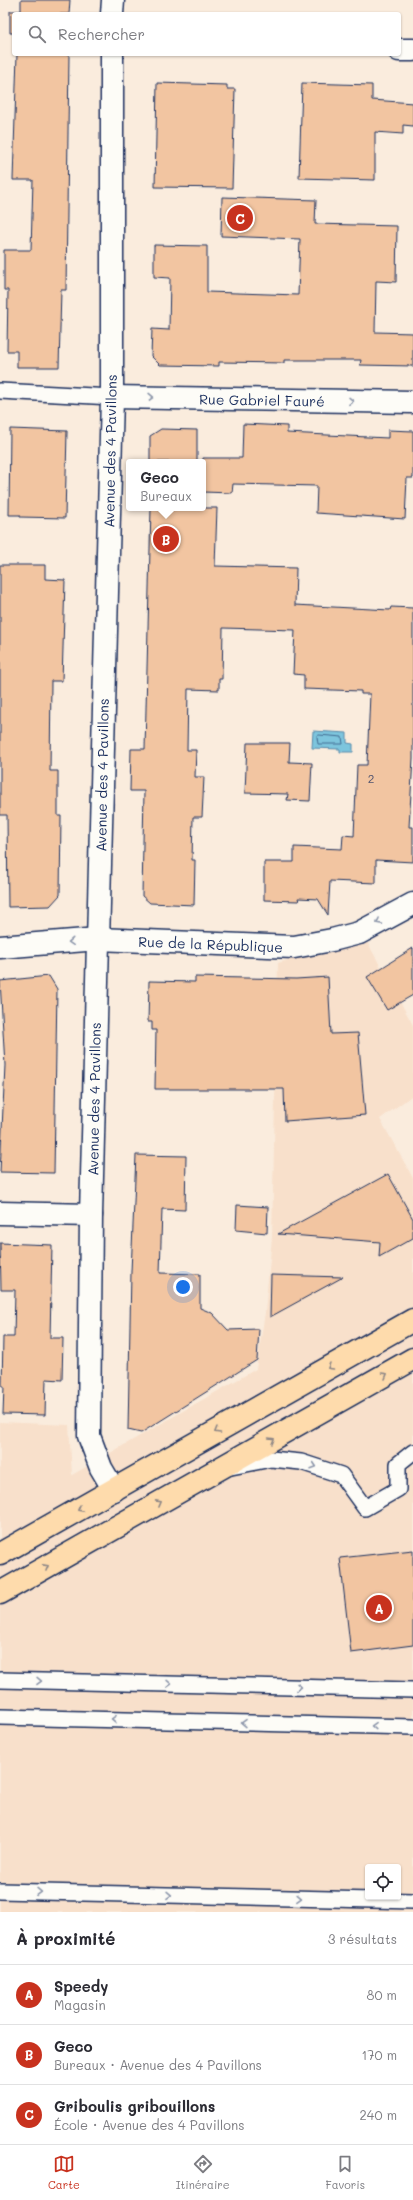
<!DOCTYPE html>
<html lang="fr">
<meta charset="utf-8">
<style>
:root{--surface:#fff;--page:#f7f7f7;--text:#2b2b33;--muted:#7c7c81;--line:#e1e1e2;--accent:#c8321e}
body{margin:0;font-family:Mali,sans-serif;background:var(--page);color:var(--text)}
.controls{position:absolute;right:12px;bottom:12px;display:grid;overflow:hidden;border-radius:4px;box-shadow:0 1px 3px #0004}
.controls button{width:36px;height:36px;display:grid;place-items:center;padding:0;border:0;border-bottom:1px solid var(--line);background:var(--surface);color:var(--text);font:20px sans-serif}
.you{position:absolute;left:183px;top:1287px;width:14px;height:14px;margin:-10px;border:3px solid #fff;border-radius:50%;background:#1a73e8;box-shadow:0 0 0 6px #1a73e833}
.badge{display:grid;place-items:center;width:26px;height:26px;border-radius:50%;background:var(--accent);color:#fff;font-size:13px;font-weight:700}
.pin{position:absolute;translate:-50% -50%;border:2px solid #fff;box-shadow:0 1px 4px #0006}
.popup{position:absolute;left:126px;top:459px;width:80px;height:52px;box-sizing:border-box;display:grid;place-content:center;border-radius:4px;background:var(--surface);filter:drop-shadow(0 1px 3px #0005);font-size:13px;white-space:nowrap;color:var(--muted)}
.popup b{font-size:15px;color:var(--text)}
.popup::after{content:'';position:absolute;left:50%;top:100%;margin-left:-8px;border:8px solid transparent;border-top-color:var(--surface)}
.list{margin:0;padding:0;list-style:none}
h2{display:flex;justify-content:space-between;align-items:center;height:52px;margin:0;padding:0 16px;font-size:17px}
h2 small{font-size:13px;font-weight:400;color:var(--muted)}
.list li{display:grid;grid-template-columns:26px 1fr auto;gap:12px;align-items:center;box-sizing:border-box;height:60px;padding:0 16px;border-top:1px solid var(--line)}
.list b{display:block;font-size:15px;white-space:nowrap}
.list p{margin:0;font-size:13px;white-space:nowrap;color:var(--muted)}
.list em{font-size:13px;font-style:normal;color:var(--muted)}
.icon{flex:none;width:22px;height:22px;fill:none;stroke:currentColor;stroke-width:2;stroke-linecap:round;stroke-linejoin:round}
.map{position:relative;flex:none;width:413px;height:1912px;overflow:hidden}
.search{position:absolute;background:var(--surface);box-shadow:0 1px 3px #0004;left:12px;right:12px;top:12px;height:44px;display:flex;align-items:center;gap:10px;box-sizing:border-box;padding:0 14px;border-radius:4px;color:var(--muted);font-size:15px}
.sheet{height:232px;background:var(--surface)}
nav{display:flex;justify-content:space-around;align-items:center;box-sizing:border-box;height:56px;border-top:1px solid var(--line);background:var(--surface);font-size:11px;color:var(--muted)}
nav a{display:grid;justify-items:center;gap:2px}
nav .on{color:var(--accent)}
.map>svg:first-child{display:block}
.built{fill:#f8e0cb;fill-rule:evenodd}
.water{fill:#7dc5dd;stroke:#5689aa}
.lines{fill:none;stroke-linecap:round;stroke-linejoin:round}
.shore{stroke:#426b91;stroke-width:1}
.building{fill:#f2c5a1;stroke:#1b2f5e}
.service-casing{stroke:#1b2f5e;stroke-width:18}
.minor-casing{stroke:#1b2f5e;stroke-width:25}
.primary-casing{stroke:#1b2f5e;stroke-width:25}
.service{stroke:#fdfcf7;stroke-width:15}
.minor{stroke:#fdfcf7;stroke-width:22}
.primary{stroke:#fedbac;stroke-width:22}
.oneway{stroke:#8c96aa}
.oneway2{stroke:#8c8585}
.labels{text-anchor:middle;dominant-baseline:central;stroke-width:3;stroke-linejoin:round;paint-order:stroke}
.number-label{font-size:12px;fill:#51546f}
.street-label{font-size:14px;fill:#1b2f5e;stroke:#fdfcf7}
</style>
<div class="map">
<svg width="413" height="1912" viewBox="0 0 413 1912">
<rect width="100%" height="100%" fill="#faecdd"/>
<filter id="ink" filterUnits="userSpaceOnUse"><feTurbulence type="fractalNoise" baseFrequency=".025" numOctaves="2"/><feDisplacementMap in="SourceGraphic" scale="8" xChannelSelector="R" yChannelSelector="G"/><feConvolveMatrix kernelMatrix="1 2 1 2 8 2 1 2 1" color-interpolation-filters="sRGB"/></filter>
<g filter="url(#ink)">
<path class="built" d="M 365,938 L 413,1025 L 413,1095 L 380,1119 L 413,1178 L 413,1912 L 0,1912 L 0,1422 L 69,1425 L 72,1475 L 256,1369 L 265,1313 L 272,1237 L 278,963 ZM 368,1867 L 398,1867 L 398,1897 L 368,1897 Z"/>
<polygon class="water" points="313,731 347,733 347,743 353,744 353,752 340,752 340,749 312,748"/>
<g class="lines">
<polygon class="shore" points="319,735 342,737 343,744 318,744 317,737"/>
</g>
<g class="building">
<polygon points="21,0 70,0 69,14 14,14 14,33 10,33 10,11 21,11"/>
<polygon points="17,54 69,54 66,290 61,290 59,367 17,367 17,351 7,351 8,290 4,290 4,250 31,250 33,180 13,180"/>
<polygon points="157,83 227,85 227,89 235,89 232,188 155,187"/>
<polygon points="302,83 372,85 372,100 413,103 413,126 403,125 403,134 375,132 375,180 299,178"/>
<polygon points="222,197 316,200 315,224 397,226 396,282 376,281 375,332 413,333 413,366 360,365 361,360 284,360 284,363 219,362 219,366 160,365 151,356 152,329 169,330 170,278 154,277 154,245 207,246 207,292 298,295 300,239 221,236"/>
<polygon points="243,424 287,426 287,433 388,438 388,430 413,431 413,478 407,478 405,519 316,513 317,486 233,484 232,493 203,492 203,458 242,458"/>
<polygon points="10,429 67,431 65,518 20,517 20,515 9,515"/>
<polygon points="161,429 197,430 197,462 150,462 150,436"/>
<polygon points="151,508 217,508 215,566 296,568 295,605 390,610 391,607 413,608 413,758 409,827 413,827 413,862 376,860 376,883 330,881 328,915 318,899 298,898 299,901 264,900 264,862 294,862 294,847 342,849 343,835 354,836 357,765 367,765 370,694 361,694 361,691 304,689 304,675 293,674 295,630 223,628 222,679 219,679 219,690 188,689 187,750 196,750 195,777 204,777 202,817 193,817 192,860 195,860 194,905 150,903 142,896 144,791 130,791 131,749 145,749"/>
<polygon points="0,565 45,565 45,579 65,580 62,681 51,681 50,771 58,771 58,816 61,816 60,895 50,906 8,907 7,815 0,815"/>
<polygon points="247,743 290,743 289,762 312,763 310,801 287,800 288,794 245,793"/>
<polygon points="413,948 413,995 387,1010 367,977"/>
<polygon points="49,976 57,989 54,1173 0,1172 5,1065 0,981"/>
<polygon points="195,977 296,979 328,977 331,1034 358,1033 365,1115 285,1121 284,1089 155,1089 156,1030 152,1030 152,1022 148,1022 149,981 195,982"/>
<polygon points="136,1155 186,1156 185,1210 162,1209 160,1273 200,1274 200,1308 212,1313 228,1330 259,1329 257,1360 141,1433 128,1430 131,1272"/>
<polygon points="388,1174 413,1219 413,1238 379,1257 380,1242 278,1234"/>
<polygon points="237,1205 268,1207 267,1233 236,1230"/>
<polygon points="0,1243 52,1245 50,1338 63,1338 62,1380 46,1379 45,1415 3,1414 4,1386 2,1386 3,1337 14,1337 15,1290 1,1290"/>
<polygon points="271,1275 343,1277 270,1317"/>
<polygon points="413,1550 413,1645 351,1653 340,1558"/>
</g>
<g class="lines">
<defs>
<g id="service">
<polyline points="0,391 112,397"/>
<polyline points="231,1467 271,1459 301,1462 341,1475 365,1508 398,1489 398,1464 413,1452"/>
<polyline points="0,1680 413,1690"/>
<polyline points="0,1717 413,1727"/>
<polyline points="0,1891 413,1901"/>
</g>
<g id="minor">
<polyline points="112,14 113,0"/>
<polyline points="399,50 413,50"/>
<polyline points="112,54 112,397 91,1215 89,1436 101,1468 114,1490"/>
<path id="s1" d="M 112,397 L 413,402"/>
<path id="s2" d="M 0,947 L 98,939 L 294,947 L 332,940 L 359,933 L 413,904"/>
<polyline points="0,1213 91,1215"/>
</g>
<g id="primary">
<polyline points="0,1554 413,1320"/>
<polyline points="0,1593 413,1359"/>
</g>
</defs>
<use href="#service" class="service-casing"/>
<use href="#minor" class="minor-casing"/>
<use href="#primary" class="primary-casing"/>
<use href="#service" class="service"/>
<use href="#minor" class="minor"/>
<use href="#primary" class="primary"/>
</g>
<defs><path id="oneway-chevron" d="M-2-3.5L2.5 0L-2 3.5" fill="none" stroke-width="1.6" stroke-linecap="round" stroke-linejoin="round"/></defs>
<g class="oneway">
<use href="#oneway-chevron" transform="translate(151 397) rotate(1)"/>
<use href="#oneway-chevron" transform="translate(351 401) rotate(1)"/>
<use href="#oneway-chevron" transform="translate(379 922) rotate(152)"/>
<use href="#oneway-chevron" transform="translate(71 942) rotate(176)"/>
<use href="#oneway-chevron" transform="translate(314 1466) rotate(18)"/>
<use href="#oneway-chevron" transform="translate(39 1681) rotate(1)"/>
<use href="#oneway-chevron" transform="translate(169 1684) rotate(1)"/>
<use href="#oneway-chevron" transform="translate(299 1687) rotate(1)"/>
<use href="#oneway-chevron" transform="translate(114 1719) rotate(-178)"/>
<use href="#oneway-chevron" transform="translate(244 1723) rotate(-179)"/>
<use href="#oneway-chevron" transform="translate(374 1726) rotate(-178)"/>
<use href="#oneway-chevron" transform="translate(39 1892) rotate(1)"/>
<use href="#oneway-chevron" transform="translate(169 1895) rotate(1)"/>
<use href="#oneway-chevron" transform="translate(299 1898) rotate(2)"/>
</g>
<g class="oneway2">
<use href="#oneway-chevron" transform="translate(330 1367) rotate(150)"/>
<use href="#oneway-chevron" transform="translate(385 1375) rotate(-30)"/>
<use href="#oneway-chevron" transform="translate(217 1431) rotate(150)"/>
<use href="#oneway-chevron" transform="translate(272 1440) rotate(-30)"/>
<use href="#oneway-chevron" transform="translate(159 1503) rotate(-29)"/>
<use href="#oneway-chevron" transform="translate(80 1509) rotate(151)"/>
<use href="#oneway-chevron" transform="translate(46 1567) rotate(-29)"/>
</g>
</g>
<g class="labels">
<g class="number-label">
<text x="371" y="778">2</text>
</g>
<g class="street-label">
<text stroke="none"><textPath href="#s1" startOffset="150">Rue Gabriel Fauré</textPath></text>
<text transform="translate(110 451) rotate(-89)">Avenue des 4 Pavillons</text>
<text transform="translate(102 775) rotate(-89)">Avenue des 4 Pavillons</text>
<text stroke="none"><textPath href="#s2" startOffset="211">Rue de la République</textPath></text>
<text transform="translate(94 1099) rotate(-89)">Avenue des 4 Pavillons</text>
</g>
</g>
</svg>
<div class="controls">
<button><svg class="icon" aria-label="locate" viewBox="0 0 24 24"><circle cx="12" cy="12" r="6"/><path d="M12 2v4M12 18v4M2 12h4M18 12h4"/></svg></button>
</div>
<div class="you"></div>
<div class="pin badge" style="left:379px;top:1608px">A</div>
<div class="pin badge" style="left:166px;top:539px">B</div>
<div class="popup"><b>Geco</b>Bureaux</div>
<div class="pin badge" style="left:240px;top:218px">C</div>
<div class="search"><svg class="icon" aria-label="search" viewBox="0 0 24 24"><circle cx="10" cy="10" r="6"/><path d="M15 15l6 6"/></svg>Rechercher</div>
</div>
<section class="sheet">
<h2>À proximité<small>3 résultats</small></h2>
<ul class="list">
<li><span class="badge">A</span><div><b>Speedy</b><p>Magasin</p></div><em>80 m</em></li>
<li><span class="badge">B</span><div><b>Geco</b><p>Bureaux · Avenue des 4 Pavillons</p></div><em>170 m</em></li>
<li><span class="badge">C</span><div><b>Griboulis gribouillons</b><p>École · Avenue des 4 Pavillons</p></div><em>240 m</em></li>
</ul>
</section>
<nav>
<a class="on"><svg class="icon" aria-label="map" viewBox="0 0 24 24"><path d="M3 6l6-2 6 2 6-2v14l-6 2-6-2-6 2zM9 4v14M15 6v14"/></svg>Carte</a>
<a><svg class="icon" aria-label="directions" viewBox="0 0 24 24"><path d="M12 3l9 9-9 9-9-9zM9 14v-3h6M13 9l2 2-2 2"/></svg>Itinéraire</a>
<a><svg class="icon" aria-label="saved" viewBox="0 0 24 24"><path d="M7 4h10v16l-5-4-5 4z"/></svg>Favoris</a>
</nav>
